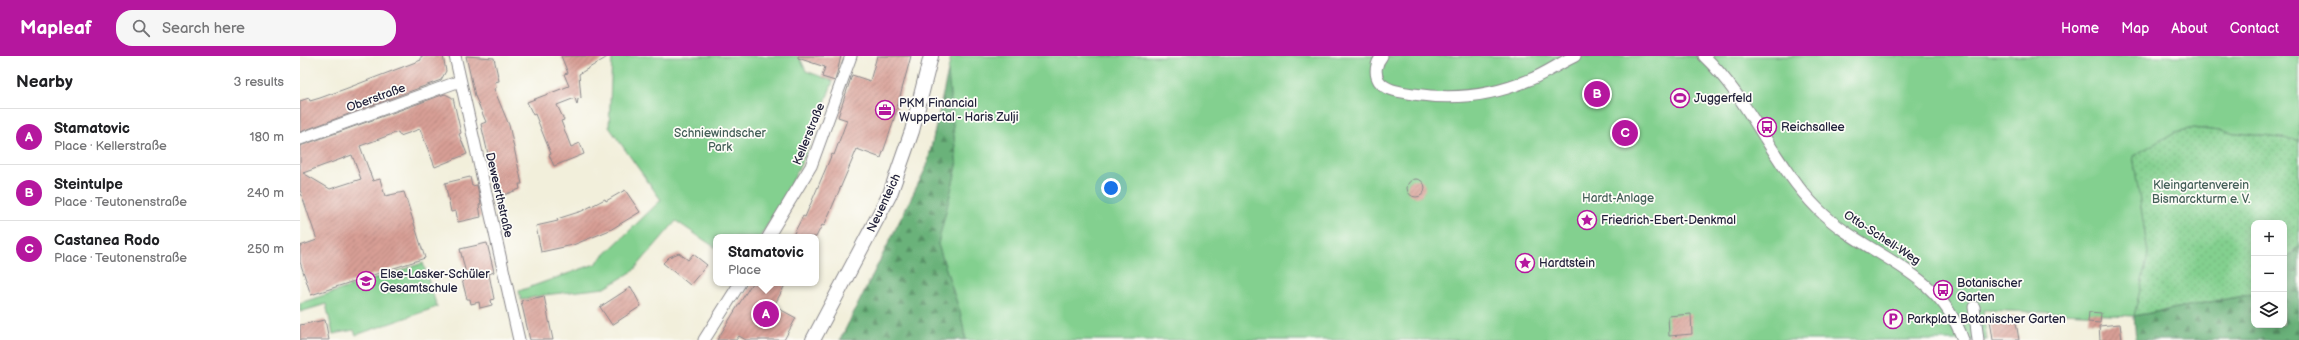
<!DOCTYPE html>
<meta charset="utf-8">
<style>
:root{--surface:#fff;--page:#f6f6f6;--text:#202124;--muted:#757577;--line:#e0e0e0;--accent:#b5179e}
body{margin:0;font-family:"Balsamiq Sans",sans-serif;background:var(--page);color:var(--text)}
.controls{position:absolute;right:12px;bottom:12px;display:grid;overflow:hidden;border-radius:8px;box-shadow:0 2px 10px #0003}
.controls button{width:36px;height:36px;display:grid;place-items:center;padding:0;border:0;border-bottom:1px solid var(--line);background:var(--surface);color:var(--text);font:20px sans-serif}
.you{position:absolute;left:811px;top:132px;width:14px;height:14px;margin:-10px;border:3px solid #fff;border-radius:50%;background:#1a73e8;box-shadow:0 0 0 6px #1a73e833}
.badge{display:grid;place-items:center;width:26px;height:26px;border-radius:50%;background:var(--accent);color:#fff;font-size:13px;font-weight:700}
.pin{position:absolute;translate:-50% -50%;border:2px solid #fff;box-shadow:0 1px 4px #0006}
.popup{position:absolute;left:413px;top:178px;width:106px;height:52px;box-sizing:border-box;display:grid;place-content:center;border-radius:8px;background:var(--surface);filter:drop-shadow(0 1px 3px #0005);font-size:13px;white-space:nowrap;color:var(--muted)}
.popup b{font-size:15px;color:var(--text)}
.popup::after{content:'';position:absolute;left:50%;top:100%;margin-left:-8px;border:8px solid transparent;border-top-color:var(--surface)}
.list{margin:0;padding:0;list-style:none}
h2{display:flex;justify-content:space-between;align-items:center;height:52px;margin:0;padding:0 16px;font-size:17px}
h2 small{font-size:13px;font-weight:400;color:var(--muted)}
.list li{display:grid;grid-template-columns:26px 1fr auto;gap:12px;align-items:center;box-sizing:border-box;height:56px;padding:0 16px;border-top:1px solid var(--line)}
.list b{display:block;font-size:15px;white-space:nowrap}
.list p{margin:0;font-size:13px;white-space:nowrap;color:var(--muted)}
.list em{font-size:13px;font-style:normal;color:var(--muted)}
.icon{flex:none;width:22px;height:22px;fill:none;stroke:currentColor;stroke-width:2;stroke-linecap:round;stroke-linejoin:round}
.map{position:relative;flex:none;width:1999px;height:284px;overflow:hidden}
header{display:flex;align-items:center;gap:24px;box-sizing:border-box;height:56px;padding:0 20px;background:var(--accent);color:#fff}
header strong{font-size:19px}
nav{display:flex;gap:22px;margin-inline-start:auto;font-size:14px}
.search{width:280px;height:36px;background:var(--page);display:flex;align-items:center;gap:10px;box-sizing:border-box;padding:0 14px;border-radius:16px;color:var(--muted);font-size:15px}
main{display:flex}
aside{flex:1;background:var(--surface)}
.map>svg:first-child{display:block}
.grass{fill:url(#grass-dots);stroke:#527965}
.forest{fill:url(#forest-firs);stroke:#466a5a}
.park{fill:#83d08f;stroke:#527965}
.building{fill:url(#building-hatch);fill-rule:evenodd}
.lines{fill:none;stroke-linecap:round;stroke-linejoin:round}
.minor-casing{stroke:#8a888b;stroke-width:13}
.tertiary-casing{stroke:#8a888b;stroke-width:16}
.minor{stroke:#fff;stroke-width:11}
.tertiary{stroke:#fff;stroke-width:14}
.labels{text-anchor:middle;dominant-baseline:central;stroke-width:3.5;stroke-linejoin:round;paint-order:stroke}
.street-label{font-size:12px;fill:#22223b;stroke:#fdfcf7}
.poi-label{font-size:12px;fill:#22223b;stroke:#fdfcf7;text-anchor:start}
.park-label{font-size:12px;fill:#445f58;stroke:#fdfcf7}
</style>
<header>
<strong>Mapleaf</strong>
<div class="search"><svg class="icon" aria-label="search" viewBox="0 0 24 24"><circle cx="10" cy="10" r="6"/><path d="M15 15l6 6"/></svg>Search here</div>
<nav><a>Home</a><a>Map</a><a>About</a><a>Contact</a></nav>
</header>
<main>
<aside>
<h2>Nearby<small>3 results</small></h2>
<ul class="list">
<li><span class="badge">A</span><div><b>Stamatovic</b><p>Place · Kellerstraße</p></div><em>180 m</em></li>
<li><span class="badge">B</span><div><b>Steintulpe</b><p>Place · Teutonenstraße</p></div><em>240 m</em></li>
<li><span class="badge">C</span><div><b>Castanea Rodo</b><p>Place · Teutonenstraße</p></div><em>250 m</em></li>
</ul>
</aside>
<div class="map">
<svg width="1999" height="284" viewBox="0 0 1999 284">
<defs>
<pattern id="grass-dots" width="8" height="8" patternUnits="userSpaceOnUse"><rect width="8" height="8" fill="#83d08f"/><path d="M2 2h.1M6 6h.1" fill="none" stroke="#71b27c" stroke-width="1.8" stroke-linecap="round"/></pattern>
<pattern id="forest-firs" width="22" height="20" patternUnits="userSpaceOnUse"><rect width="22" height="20" fill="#6ab27a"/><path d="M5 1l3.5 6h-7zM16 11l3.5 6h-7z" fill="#579065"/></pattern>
<pattern id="building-hatch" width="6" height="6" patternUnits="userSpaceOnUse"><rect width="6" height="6" fill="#d89f95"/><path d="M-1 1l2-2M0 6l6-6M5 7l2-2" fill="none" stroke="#af817b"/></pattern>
</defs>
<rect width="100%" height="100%" fill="#fdfcf7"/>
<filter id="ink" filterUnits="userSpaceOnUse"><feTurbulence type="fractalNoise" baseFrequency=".025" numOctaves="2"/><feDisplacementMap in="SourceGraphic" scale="8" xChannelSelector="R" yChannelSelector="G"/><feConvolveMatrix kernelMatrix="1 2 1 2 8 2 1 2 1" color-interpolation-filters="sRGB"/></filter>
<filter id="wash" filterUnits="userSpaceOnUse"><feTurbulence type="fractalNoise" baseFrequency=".012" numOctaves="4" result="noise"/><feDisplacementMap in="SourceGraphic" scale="16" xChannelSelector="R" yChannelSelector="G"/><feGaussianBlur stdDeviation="0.9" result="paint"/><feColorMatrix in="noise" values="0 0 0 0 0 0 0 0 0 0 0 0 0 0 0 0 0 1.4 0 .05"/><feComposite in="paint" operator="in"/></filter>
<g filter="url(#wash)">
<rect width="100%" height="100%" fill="#f2efdb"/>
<polygon class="grass" points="1894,72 1999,84 1999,189 1984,207 1984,167 1954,167 1954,238 1834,260 1848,198 1833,100 1875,76"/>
<g class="forest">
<polygon points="648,15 657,111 638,188 661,259 666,284 540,284 627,110"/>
<polygon points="1999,189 1999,284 1836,284 1834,260 1954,238 1954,269 1984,269 1984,207"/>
</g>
<g class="park">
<polygon points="312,0 499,0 506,15 533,25 507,95 486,139 460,181 416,181 416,192 376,165 333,215 305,232 244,239 221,244 219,235 295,208 361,144 309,71"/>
<polygon points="651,0 1999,0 1999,84 1894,72 1875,76 1833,100 1848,198 1834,260 1683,254 1687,284 666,284 661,259 638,188 657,111 648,15"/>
<polygon points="123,207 137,251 56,279 54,274 33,278 26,248 0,256 0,247"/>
</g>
<g id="blocks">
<g class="building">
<polygon points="121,0 143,0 146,15 141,24 0,76 0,45 9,42 10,45 20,42 45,33 121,4"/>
<polygon points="166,0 194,2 199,25 195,26 196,32 194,33 209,69 222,128 219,128 220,133 198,141 181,68 186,66 175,40"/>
<polygon points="261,0 309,0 279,18 281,42 278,43 277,49 275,42 257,49 264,64 261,65 271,91 280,87 284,98 254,110 249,99 251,98 235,58 233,59 227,46 269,30 264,18 268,17"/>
<polygon points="498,0 541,0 535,25 522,21 525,11 498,2"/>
<polygon points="577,0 611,0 592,70 581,102 557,93 524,170 522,169 516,181 492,181 503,160 505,161 532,98 534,99 547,64 538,61 552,19 570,25"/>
<path d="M 145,38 L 153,42 L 161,77 L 159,78 L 167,98 L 135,111 L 120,73 L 100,80 L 98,76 L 60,90 L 73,125 L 80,123 L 85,140 L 104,136 L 125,202 L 11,239 L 0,206 L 0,190 L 17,184 L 0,134 L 0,90 ZM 52,99 L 61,123 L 30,133 L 3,117 Z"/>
<polygon points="170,121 172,130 177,129 181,148 179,149 181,161 158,166 156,155 151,156 145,127"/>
<circle cx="1116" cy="132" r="9"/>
<polygon points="325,134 340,156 310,174 273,189 241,196 236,170 258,165 257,163 282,155 305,143 306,145"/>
<polygon points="187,187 194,216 189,218 194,243 191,244 192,249 180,252 179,246 171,248 170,243 167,243 162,224 167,222 160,193"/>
<polygon points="379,197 388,204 393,198 407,209 390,229 363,207 369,201"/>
<polygon points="452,227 486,227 474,250 496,262 484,284 446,284 439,280 436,284 417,284"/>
<polygon points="331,231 341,250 312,269 300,251"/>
<polygon points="244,240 253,284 230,284 221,245"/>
<polygon points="1789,256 1801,257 1800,267 1788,266"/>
<polygon points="1391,258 1392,278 1369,280 1368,260"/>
<polygon points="1702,260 1706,261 1715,260 1719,284 1693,284 1690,264 1700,262"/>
<polygon points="25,264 29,284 0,284 0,269"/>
<polygon points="1820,268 1822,284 1800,284 1799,270"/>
</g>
</g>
</g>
<g filter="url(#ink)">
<use href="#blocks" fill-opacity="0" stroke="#8a888b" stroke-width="1"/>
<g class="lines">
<defs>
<g id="minor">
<polyline points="155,0 219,284"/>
<path d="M 1082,0 C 1076,7 1074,17 1079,25 C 1086,35 1102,36 1113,38 C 1153,44 1192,40 1229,24 C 1245,18 1260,7 1275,0"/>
<path d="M 1404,0 C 1450,44 1473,108 1518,153 C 1567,202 1638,211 1663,284"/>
<polyline points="0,83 160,25"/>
<polyline points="468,181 511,110 551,0"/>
<polyline points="1674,251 1678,284"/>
<polyline points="404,284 440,227"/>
</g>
<polyline id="tertiary" points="513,284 590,138 612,75 631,0"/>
</defs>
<use href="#minor" class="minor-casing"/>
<use href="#tertiary" class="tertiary-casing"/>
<use href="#minor" class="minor"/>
<use href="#tertiary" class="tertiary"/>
</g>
</g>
<defs>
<symbol id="stadium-ring" viewBox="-11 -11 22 22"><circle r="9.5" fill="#fdfcf7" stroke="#b5179e" stroke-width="1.5"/><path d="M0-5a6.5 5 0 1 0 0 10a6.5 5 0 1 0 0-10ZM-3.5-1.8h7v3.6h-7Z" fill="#b5179e"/></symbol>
<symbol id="office-ring" viewBox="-11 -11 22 22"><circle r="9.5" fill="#fdfcf7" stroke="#b5179e" stroke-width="1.5"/><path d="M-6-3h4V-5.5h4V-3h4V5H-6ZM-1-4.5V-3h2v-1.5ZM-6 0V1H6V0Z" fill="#b5179e"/></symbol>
<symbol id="bus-ring" viewBox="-11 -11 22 22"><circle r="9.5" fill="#fdfcf7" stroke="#b5179e" stroke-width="1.5"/><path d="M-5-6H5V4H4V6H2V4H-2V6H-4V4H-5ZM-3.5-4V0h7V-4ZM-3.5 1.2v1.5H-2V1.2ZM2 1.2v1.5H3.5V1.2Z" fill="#b5179e"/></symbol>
<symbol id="sight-ring" viewBox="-11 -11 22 22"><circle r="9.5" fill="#fdfcf7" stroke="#b5179e" stroke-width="1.5"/><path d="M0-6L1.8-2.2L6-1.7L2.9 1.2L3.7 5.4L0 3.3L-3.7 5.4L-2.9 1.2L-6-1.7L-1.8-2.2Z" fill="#b5179e"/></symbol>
<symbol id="school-ring" viewBox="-11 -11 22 22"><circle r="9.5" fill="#fdfcf7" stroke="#b5179e" stroke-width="1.5"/><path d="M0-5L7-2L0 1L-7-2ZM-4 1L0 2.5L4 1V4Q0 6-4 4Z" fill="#b5179e"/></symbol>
<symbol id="parking-ring" viewBox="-11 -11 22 22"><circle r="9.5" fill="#fdfcf7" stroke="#b5179e" stroke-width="1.5"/><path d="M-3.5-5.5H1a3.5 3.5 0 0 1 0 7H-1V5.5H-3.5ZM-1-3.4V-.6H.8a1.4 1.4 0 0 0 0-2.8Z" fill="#b5179e"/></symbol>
</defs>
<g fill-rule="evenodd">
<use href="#stadium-ring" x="1369" y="31" width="22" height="22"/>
<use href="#office-ring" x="574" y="43" width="22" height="22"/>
<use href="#bus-ring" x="1456" y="60" width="22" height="22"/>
<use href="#sight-ring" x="1276" y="153" width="22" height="22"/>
<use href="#sight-ring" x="1214" y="196" width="22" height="22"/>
<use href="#school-ring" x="55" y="214" width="22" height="22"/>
<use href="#bus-ring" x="1632" y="223" width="22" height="22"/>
<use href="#parking-ring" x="1582" y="252" width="22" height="22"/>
</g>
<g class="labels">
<g class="street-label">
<text transform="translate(76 42) rotate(-20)">Oberstraße</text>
<text transform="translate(509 78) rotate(-68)">Kellerstraße</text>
<text transform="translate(199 139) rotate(77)">Deweerthstraße</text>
<text transform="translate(584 147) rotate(-65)">Neuenteich</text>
<text transform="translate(1582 182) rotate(33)">Otto-Schell-Weg</text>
</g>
<g class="poi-label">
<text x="1394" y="42">Juggerfeld</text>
<text x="599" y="47">PKM Financial<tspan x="599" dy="14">Wuppertal - Haris Zulji</tspan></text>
<text x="1481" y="71">Reichsallee</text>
<text x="1301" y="164">Friedrich-Ebert-Denkmal</text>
<text x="1239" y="207">Hardtstein</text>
<text x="80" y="218">Else-Lasker-Schüler<tspan x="80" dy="14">Gesamtschule</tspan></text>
<text x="1657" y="227">Botanischer<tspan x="1657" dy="14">Garten</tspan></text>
<text x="1607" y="263">Parkplatz Botanischer Garten</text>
</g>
<g class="park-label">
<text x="420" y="77">Schniewindscher<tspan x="420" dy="14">Park</tspan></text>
<text x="1901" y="129">Kleingartenverein<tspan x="1901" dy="14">Bismarckturm e. V.</tspan></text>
<text x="1318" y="142">Hardt-Anlage</text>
</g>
</g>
</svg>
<div class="controls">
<button>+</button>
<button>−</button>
<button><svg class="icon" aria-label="layers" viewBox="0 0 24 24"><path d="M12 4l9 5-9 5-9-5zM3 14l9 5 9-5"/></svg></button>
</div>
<div class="you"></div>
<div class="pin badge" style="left:466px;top:258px">A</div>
<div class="popup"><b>Stamatovic</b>Place</div>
<div class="pin badge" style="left:1297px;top:38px">B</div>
<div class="pin badge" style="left:1325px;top:77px">C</div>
</div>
</main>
